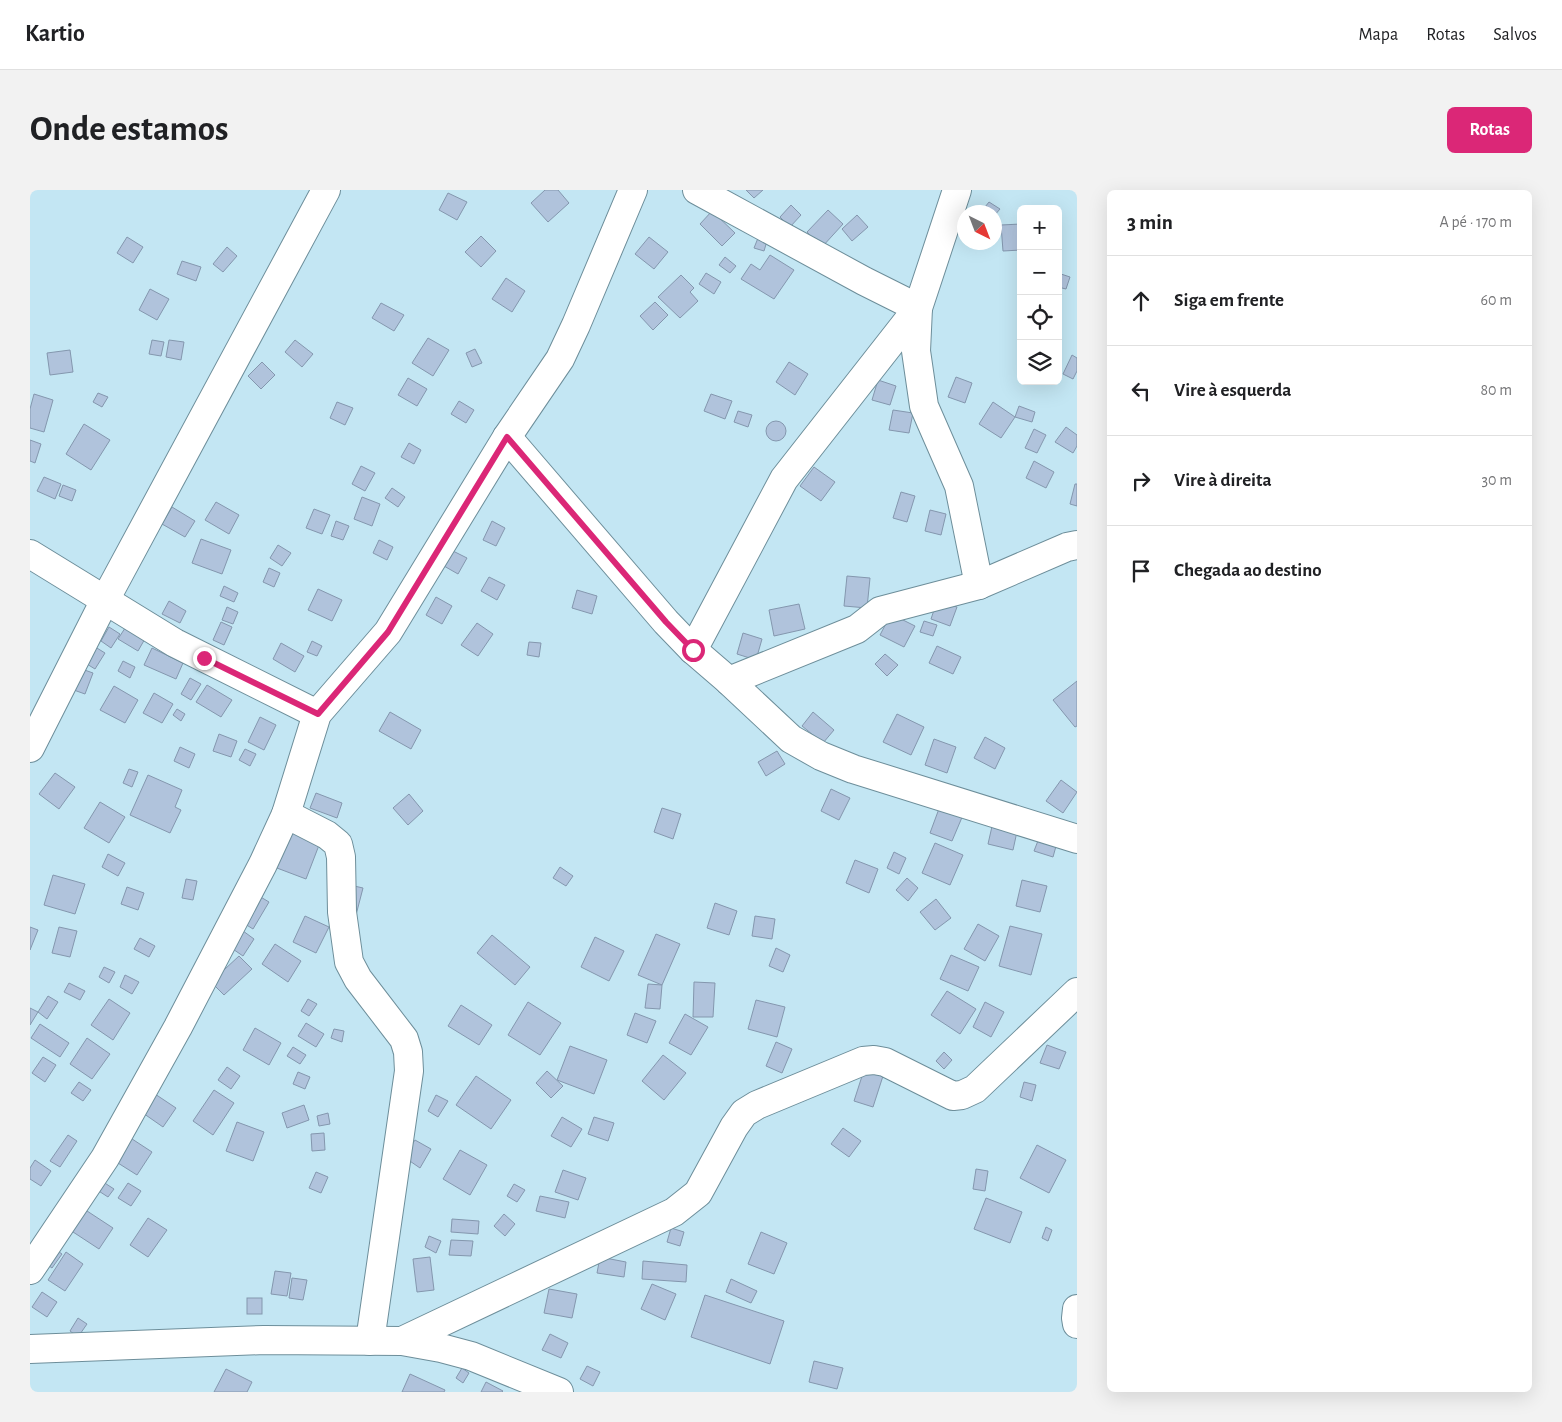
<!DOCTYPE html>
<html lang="pt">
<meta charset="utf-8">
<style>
:root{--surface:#fff;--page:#f2f2f2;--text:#202124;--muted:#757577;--line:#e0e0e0;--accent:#db2777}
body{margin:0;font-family:"Alegreya Sans",sans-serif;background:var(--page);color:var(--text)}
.controls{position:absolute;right:15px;top:15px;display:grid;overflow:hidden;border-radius:8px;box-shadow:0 5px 20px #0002}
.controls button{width:45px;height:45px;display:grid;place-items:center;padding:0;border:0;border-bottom:1px solid var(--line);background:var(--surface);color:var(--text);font:25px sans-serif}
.compass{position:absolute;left:927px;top:15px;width:45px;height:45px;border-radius:50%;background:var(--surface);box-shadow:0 5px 20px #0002;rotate:138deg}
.stop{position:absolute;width:15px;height:15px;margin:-11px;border:4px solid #db2777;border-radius:50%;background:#fff}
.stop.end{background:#db2777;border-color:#fff;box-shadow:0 1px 5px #0008}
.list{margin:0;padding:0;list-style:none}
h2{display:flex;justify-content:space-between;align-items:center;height:65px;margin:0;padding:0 20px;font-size:21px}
h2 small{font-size:16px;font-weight:400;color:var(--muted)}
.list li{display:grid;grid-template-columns:32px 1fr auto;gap:15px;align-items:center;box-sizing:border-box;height:90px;padding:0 20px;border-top:1px solid var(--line)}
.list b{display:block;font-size:19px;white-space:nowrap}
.list em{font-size:16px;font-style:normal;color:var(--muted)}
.icon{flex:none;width:28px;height:28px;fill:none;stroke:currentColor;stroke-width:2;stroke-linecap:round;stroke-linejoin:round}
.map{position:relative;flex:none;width:1047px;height:1202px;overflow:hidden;border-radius:8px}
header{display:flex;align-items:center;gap:30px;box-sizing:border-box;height:70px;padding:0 25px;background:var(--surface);border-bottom:1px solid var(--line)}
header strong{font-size:24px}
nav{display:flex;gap:28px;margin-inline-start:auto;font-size:18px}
.intro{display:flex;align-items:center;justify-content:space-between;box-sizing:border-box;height:120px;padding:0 30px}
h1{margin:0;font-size:35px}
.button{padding:12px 22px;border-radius:8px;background:var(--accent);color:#fff;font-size:18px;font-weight:700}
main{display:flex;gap:30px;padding:0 30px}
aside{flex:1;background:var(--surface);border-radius:8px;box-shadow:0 5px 20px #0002}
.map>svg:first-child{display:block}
.building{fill:#b0c3dc;stroke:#8497ae}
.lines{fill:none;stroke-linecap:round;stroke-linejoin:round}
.minor-casing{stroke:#6d8e9a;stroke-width:30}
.minor{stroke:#fff;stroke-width:28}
.route{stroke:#db2777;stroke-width:6}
</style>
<header>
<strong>Kartio</strong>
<nav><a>Mapa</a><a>Rotas</a><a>Salvos</a></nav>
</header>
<div class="intro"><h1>Onde estamos</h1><a class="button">Rotas</a></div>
<main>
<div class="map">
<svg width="1047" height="1202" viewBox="0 0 1047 1202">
<rect width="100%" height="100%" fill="#c3e6f3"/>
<g class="building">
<polygon points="515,0 528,0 539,13 518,32 501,13"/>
<polygon points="716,0 733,0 724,8"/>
<polygon points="418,3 437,12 427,30 409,20"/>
<polygon points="959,12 970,19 964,26 964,22 951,22"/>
<polygon points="761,15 771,25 760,37 750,27"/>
<polygon points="798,20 813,34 792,57 777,42"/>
<polygon points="682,21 705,43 692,56 670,34"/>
<polygon points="827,25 838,37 822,51 812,39"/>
<polygon points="991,34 991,60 973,61 971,35"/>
<polygon points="451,46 466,61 451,77 435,62"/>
<polygon points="97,47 113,57 103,73 87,63"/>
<polygon points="619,47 638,62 624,79 605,64"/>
<polygon points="728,48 737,51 734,61 724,58"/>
<polygon points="197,57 207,66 193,82 183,74"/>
<polygon points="740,65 764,80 744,109 711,89 721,74 730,80"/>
<polygon points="695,67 706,76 700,83 689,75"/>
<polygon points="152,71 171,77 166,91 147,84"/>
<polygon points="676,83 691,92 684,104 669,94"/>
<polygon points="1031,84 1040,87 1036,99 1028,97"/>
<polygon points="651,85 664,98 660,102 668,111 650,128 628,107"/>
<polygon points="476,88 495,101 482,122 462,109"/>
<polygon points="120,99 139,109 127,130 109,120"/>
<polygon points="625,112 638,125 623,140 610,126"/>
<polygon points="351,113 374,125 364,141 342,128"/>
<polygon points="398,148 419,160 403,186 382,173"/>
<polygon points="122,150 134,152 131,166 119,164"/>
<polygon points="139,150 154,152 151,170 136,167"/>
<polygon points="265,150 283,164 272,177 255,162"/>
<polygon points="445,159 452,173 442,177 436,163"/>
<polygon points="40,160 43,182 20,185 17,163"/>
<polygon points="1042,165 1047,168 1047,181 1043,189 1033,184"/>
<polygon points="232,172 245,185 231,199 218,186"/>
<polygon points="759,172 778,184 765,205 746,192"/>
<polygon points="926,187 942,193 935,213 918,207"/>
<polygon points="378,188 397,199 387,216 368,205"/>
<polygon points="848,190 866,196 860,215 842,210"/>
<polygon points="68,203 78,207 72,217 63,212"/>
<polygon points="4,204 23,210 14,242 0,238 0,219"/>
<polygon points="681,204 702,211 695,229 674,221"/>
<polygon points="429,211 444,220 436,233 421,224"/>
<polygon points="307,212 323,218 315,235 300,228"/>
<polygon points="963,212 985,227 971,248 949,234"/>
<polygon points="989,216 1005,222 1002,232 985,227"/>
<polygon points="863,220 883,223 879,243 859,240"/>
<polygon points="708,221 722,225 718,237 704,232"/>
<circle cx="746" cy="241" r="10"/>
<polygon points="54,234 80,250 61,280 36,264"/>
<polygon points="1036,237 1047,245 1047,256 1043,263 1025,252"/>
<polygon points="1004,239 1016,245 1007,263 995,258"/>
<polygon points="0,250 11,254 5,273 0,271"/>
<polygon points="379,253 391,260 384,274 371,267"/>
<polygon points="1004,271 1024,282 1016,298 996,288"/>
<polygon points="331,276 345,283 335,301 322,294"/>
<polygon points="784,277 805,292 791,311 770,296"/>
<polygon points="14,287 31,294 25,309 7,301"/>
<polygon points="1045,294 1047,294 1047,316 1040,314"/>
<polygon points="33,295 46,300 42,311 29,306"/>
<polygon points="362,298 375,307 368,317 355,308"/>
<polygon points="871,302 885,306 877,332 863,328"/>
<polygon points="332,307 350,314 342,336 324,329"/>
<polygon points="186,312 209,325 199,344 175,330"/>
<polygon points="142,317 165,331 155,347 132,334"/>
<polygon points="284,319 300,325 292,344 276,338"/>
<polygon points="900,320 916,324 911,345 895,341"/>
<polygon points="306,331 319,336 313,350 301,346"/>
<polygon points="462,331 475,338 466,356 453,350"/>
<polygon points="171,349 201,360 192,384 162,373"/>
<polygon points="349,350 363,357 357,370 343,363"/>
<polygon points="248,355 261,363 252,376 240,368"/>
<polygon points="423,361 437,368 428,384 414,376"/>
<polygon points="239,378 250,383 244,397 233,392"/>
<polygon points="817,386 840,388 837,418 814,416"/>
<polygon points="459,387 475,395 467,410 451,401"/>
<polygon points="194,396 208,403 204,412 190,406"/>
<polygon points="288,399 312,410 302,431 278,420"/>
<polygon points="547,400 567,406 562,424 542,418"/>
<polygon points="406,407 422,416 412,434 396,425"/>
<polygon points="139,411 156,421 150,433 132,424"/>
<polygon points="907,411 927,417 920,436 901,429"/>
<polygon points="769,414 775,439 744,446 739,420"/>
<polygon points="197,417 208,422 203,434 192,430"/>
<polygon points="861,424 885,436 874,457 850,445"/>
<polygon points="894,431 907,435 903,446 890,442"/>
<polygon points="191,432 202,437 194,455 183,450"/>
<polygon points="447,433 463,444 448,466 431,455"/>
<polygon points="97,435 116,447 108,461 88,449"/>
<polygon points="79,437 90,444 81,458 71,451"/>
<polygon points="713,443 732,449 726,470 707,464"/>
<polygon points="282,451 292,456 287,466 277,462"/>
<polygon points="499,452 511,453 509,467 497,465"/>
<polygon points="251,453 274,466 265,482 243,469"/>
<polygon points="62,455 75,463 65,479 52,471"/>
<polygon points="907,456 931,467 923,484 899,473"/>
<polygon points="122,458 153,473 146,489 114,475"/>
<polygon points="855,464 868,475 857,486 845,474"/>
<polygon points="93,471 105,477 100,488 88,481"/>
<polygon points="49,478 63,483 55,504 41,499"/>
<polygon points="160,488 171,494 161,510 151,504"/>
<polygon points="1047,491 1047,536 1045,537 1023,510"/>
<polygon points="177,495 202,510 191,527 166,512"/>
<polygon points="84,496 108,510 95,533 70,520"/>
<polygon points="124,503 143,514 132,533 113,523"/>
<polygon points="147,519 155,524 151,531 143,525"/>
<polygon points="360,522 391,540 381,559 349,541"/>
<polygon points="783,522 804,540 793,553 772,536"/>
<polygon points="867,524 894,537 881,565 853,552"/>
<polygon points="230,527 246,535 234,560 218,552"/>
<polygon points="189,544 207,551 201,567 183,561"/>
<polygon points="955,547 975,558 965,579 944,568"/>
<polygon points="904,549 926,557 917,583 895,575"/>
<polygon points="150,557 165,564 159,578 144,571"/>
<polygon points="215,559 226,564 220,576 209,570"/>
<polygon points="747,561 755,574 736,586 728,572"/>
<polygon points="99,579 108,582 102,597 93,593"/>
<polygon points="25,583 45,597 29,619 9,604"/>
<polygon points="118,585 152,600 145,617 151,620 140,643 100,625"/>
<polygon points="1031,590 1047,602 1033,623 1016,611"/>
<polygon points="801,599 820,608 809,630 791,621"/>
<polygon points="286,603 312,613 307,628 280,618"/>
<polygon points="379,604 393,621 378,635 363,618"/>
<polygon points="70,612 95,627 79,653 54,638"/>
<polygon points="910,616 933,625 922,651 900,643"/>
<polygon points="632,618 651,624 643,649 624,642"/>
<polygon points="963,632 988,637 983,660 958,654"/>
<polygon points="260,638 291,650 276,689 239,675"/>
<polygon points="1011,643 1028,649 1023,667 1004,661"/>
<polygon points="905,653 933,665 920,695 892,683"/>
<polygon points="864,662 876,668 869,684 857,678"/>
<polygon points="78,664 95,673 88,686 72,677"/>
<polygon points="825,670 848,679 839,703 816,693"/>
<polygon points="530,677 543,686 536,696 523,688"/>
<polygon points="23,685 55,694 45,724 14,715"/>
<polygon points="877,688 888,698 878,711 866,700"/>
<polygon points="156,689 167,691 163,710 152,708"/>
<polygon points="992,690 1017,696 1010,722 986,716"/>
<polygon points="320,695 333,698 326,725"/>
<polygon points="97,697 114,703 108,720 91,714"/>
<polygon points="224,703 239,712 223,739 207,729"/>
<polygon points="906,709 921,728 905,740 890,722"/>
<polygon points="685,713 707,721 699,745 677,738"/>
<polygon points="275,726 299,737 286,763 263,752"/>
<polygon points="725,726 745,729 742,749 722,746"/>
<polygon points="948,734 969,746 955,771 934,759"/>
<polygon points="980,736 1012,744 1001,785 969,776"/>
<polygon points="0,737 8,740 0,760"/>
<polygon points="29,737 47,741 40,767 22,763"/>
<polygon points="209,738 224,749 213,766 197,755"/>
<polygon points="626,744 650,754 632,795 608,785"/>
<polygon points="462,745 500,777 485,795 447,763"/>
<polygon points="565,747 594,761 579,791 551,777"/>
<polygon points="110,748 125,756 119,767 104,759"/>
<polygon points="245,754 271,771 258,792 232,774"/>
<polygon points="746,758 760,765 753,782 739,776"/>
<polygon points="921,765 949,777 938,801 910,789"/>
<polygon points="209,766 222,779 194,805 181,792"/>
<polygon points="74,777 85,782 79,793 69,787"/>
<polygon points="95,785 109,792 102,804 90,797"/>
<polygon points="664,792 685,793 683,827 663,827"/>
<polygon points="39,793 55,801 50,810 34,802"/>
<polygon points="618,794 632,795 630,819 615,818"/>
<polygon points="917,801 946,819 930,844 901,825"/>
<polygon points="18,806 28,812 17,829 8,822"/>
<polygon points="79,809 100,823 83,850 61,835"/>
<polygon points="278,809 287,814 279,826 271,821"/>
<polygon points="726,810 755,817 747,847 718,839"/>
<polygon points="498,812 531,833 510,865 478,845"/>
<polygon points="955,812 974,822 961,847 943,837"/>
<polygon points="431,815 462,835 449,855 418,836"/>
<polygon points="0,818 8,822 0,835"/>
<polygon points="605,823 626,831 617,853 597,845"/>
<polygon points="655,824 678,837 661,865 639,853"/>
<polygon points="276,833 294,844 286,857 268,846"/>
<polygon points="10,834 39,853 30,867 1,848"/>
<polygon points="225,838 251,853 239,875 213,860"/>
<polygon points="304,839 314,841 312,852 301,848"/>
<polygon points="57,848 80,864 62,889 40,874"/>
<polygon points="746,852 762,859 752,883 736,876"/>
<polygon points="1017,855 1036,862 1029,879 1010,873"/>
<polygon points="540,856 577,870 564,904 527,890"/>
<polygon points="263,857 276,865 270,874 257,866"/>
<polygon points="914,862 922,870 914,879 906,871"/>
<polygon points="633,865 656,883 634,910 612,891"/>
<polygon points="13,867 26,875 15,892 2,883"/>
<polygon points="197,877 210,886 201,899 188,890"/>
<polygon points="834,880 853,886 843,917 824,911"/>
<polygon points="517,881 533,896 521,908 506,893"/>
<polygon points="268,882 280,887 275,899 263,894"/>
<polygon points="446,886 481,910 461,939 426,915"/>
<polygon points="49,892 61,900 53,911 41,903"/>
<polygon points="994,892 1006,895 1002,911 990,907"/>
<polygon points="184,900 204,913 183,945 163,931"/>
<polygon points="122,902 146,918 133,937 110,921"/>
<polygon points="406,905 418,911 408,927 398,921"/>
<polygon points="274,915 279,930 257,938 252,923"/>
<polygon points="298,923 300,934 289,936 287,926"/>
<polygon points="532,927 552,939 541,957 521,946"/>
<polygon points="564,927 584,933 578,951 558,944"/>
<polygon points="207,932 234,942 223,971 196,961"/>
<polygon points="813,938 831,951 819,967 801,954"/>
<polygon points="294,943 295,960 282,961 281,944"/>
<polygon points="38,945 47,951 30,977 20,971"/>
<polygon points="96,945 122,962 107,985 80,968"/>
<polygon points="385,950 401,959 390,978 374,967"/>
<polygon points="1007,955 1036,970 1019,1003 990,988"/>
<polygon points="430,960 457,975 440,1005 413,989"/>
<polygon points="5,970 21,981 11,996 0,989 0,978"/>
<polygon points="946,979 958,981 955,1001 943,999"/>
<polygon points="533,980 556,988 548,1010 525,1002"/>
<polygon points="286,982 298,987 291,1003 279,998"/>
<polygon points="67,988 84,999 78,1007 61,996"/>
<polygon points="98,993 111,1001 101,1016 88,1008"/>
<polygon points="484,994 495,1000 487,1012 477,1006"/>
<polygon points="510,1006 539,1012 535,1028 506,1021"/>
<polygon points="956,1008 992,1022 980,1053 944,1039"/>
<polygon points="54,1019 83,1038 69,1059 40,1040"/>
<polygon points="474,1024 485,1034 475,1046 464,1036"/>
<polygon points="118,1028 137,1040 118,1067 100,1055"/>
<polygon points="422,1029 449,1031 448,1044 421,1042"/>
<polygon points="1016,1037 1022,1040 1018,1051 1012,1048"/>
<polygon points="641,1038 654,1042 650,1056 637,1052"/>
<polygon points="731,1042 757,1053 744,1084 718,1074"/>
<polygon points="399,1046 411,1051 406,1063 395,1057"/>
<polygon points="421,1050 443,1051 441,1066 419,1065"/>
<polygon points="22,1057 32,1064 22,1078 12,1071"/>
<polygon points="36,1062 53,1074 35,1101 18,1090"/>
<polygon points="400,1067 404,1100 387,1102 383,1069"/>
<polygon points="570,1067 596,1072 594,1087 567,1083"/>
<polygon points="613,1071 657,1075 656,1092 612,1089"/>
<polygon points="245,1081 261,1083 257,1106 241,1104"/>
<polygon points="262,1088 277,1090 273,1110 259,1108"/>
<polygon points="701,1089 727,1101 721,1113 696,1102"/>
<polygon points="622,1094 646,1104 635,1130 611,1119"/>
<polygon points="519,1099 547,1104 542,1128 514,1123"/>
<polygon points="12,1102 27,1112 17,1127 2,1117"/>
<polygon points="675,1105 754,1131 740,1174 661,1147"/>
<rect x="217" y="1108" width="15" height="16"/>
<polygon points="48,1128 57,1134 48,1147 40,1141"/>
<polygon points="520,1144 538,1153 531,1168 512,1160"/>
<polygon points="784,1171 813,1178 807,1199 779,1192"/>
<polygon points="557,1176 570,1182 563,1196 550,1189"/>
<polygon points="432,1178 439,1183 433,1193 426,1188"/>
<polygon points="196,1179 222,1192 217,1202 184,1202"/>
<polygon points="380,1184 415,1200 414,1202 372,1202"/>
<polygon points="456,1192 473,1201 472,1202 451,1202"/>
</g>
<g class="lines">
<defs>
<g id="minor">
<polyline points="667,0 834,91 888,118 886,161 894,216 929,296 949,395"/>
<polyline points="477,247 636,432 663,460 699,491 761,549 791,566 823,579 1047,649"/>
<polyline points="0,364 145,453 287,524"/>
<polyline points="663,460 754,289 888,118 927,0"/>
<polyline points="699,491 827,439 850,421 949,395 1037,357 1047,355"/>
<polyline points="0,558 75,410 296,0"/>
<polyline points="256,624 297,645 308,654 311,667 312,722 319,772 328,789 374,849 378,862 379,881 340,1151"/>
<polyline points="0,1080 75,968 148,837 233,674 256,624 287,524 358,442 477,247 530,169 546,135 603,0"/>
<polyline points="1047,1119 1046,1128 1047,1134"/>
<polyline points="372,1151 644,1022 668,1003 704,937 714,923 727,915 833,871 844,870 855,872 923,906 932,905 945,899 1047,802"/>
<polyline points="0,1159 234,1150 372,1151 411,1158 441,1166 529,1202"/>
</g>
</defs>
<use href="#minor" class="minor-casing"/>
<use href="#minor" class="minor"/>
</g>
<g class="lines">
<polyline class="route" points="174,468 288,524 358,442 477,247 636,432 663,460"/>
</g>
</svg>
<div class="controls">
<button>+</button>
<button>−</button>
<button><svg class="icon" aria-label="locate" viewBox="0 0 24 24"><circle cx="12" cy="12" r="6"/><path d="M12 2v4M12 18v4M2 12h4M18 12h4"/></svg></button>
<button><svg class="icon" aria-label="layers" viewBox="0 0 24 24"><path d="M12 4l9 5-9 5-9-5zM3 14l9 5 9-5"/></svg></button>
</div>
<svg class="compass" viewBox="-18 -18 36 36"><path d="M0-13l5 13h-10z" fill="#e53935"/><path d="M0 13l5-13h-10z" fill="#757577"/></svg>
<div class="stop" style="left:663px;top:460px"></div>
<div class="stop end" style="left:174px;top:468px"></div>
</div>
<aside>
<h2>3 min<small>A pé · 170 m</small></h2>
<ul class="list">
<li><svg class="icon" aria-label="ahead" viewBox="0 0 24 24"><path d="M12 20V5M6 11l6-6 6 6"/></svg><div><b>Siga em frente</b></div><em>60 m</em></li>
<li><svg class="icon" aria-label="left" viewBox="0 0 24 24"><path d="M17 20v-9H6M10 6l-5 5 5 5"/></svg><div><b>Vire à esquerda</b></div><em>80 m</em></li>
<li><svg class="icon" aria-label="right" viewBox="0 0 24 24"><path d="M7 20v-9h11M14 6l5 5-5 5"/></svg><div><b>Vire à direita</b></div><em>30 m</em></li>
<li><svg class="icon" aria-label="arrive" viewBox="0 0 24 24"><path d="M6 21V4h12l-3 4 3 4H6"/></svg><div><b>Chegada ao destino</b></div></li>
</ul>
</aside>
</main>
